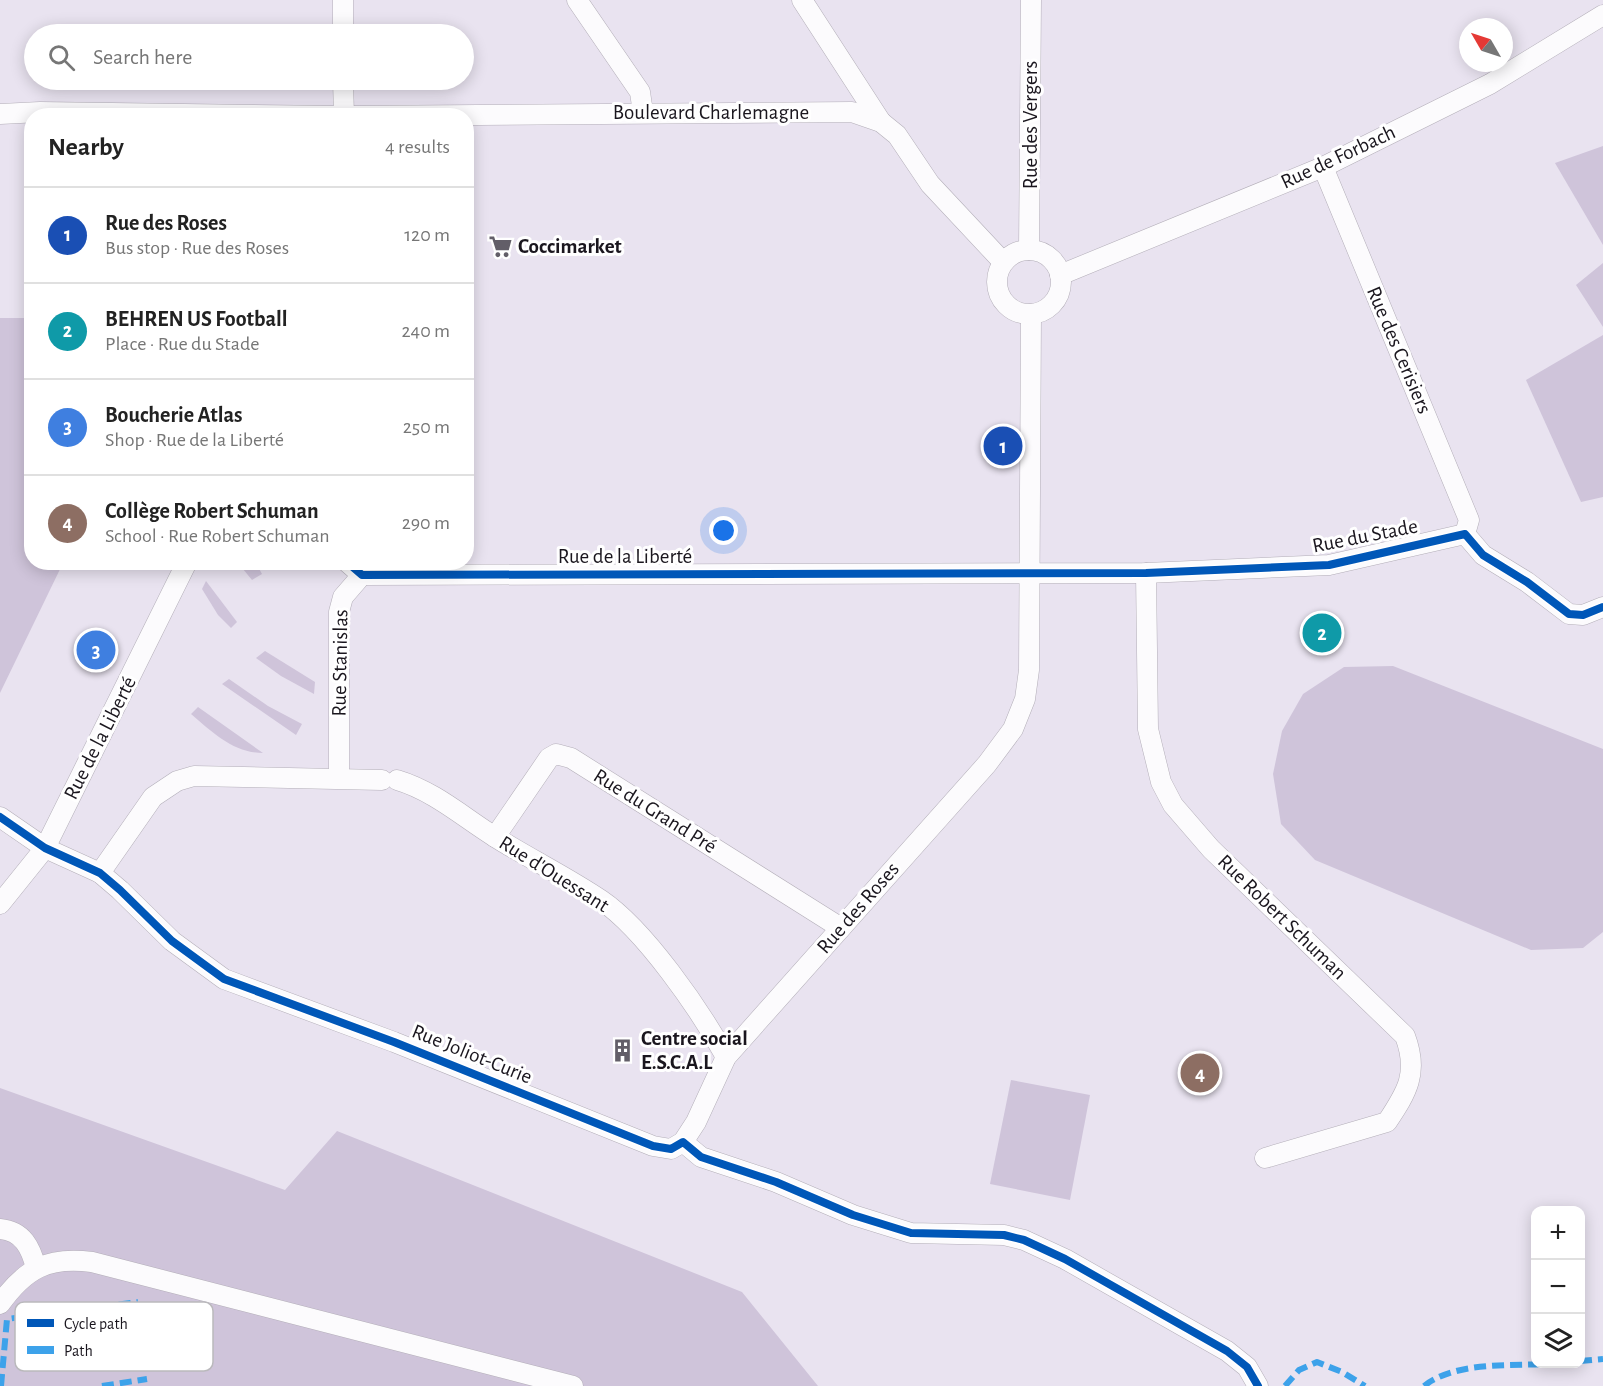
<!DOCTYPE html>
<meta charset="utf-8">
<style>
:root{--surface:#fff;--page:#f2f2f2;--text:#222;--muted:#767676;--line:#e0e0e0;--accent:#b45309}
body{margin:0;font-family:"Alegreya Sans",sans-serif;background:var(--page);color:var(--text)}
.controls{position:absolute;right:18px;bottom:18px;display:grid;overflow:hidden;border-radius:12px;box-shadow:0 3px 15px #0003}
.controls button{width:54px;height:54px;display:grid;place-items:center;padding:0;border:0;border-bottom:2px solid var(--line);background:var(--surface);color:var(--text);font:30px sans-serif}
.compass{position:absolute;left:1459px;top:18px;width:54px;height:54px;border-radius:50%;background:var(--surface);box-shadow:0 3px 15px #0003;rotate:309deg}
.you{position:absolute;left:724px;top:531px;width:21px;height:21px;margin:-15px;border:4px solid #fff;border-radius:50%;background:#1a73e8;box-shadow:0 0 0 9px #1a73e833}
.badge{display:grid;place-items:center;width:39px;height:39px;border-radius:50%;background:var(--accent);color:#fff;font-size:20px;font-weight:700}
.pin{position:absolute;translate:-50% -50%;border:3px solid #fff;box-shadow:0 2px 6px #0006}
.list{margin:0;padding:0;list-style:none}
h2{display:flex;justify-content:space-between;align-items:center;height:78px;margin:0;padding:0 24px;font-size:26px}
h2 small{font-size:20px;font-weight:400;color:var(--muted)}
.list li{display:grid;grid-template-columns:39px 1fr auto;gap:18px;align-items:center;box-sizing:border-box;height:96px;padding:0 24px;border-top:2px solid var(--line)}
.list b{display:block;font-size:22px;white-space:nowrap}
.list p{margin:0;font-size:20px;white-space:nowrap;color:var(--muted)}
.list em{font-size:20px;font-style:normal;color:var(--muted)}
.icon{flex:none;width:33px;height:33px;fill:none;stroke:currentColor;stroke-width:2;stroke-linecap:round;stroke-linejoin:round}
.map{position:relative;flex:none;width:1603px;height:1386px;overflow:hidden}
.search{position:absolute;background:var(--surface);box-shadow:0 3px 15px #0003;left:24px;top:24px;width:450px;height:66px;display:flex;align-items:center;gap:15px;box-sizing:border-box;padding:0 21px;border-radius:33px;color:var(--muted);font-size:22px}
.panel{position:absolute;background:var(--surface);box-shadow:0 3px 15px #0003;left:24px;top:108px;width:450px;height:462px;border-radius:24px}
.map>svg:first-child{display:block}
.green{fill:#cfc4da}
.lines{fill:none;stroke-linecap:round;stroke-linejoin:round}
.minor-casing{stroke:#b3aeb8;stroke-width:21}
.minor{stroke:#fcfbfd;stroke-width:20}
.quiet{stroke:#3da2ea;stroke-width:6;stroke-dasharray:12 6;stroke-linecap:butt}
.cycleway-casing{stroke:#fff;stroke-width:11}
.cycleway{stroke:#0057b8;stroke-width:8}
.labels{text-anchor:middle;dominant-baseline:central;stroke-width:6;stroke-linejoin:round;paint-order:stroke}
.street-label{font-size:21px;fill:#1a161e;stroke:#fff}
.poi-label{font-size:21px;font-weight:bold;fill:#1a161e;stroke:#fff;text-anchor:start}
.key{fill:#fff;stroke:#bab9bc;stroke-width:1.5}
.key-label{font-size:16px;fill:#1a161e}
</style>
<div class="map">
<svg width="1603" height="1386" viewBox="0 0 1603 1386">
<rect width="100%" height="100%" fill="#e9e3f0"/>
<g class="green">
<polygon points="1603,146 1603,245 1555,163"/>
<polygon points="1603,263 1603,327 1576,285"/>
<polygon points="0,318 31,318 32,562 63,563 0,693"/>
<polygon points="1603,335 1603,497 1581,502 1526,380"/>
<polygon points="238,563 256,563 262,574 252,580"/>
<polygon points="206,581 237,622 231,628 218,615 202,589"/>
<polygon points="265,651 315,682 314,694 281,676 256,658"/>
<polygon points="1393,666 1603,749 1603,932 1583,948 1531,950 1315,860 1281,824 1273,774 1282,731 1303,694 1344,667"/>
<polygon points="229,679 268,706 302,724 296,735 222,684"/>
<path d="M 198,707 L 263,753 C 234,753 213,733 191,714 Z"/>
<polygon points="1011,1080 1090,1095 1070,1200 990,1184"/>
<polygon points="0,1088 285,1190 337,1131 742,1292 818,1386 0,1386"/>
</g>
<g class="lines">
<defs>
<g id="minor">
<polyline points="343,0 343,34"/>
<polyline points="577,0 640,92 643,113"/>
<polyline points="802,0 881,122"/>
<polyline points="343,80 344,116"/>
<polyline points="0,114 40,112 337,116"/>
<polyline points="352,116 852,112 881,122 897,135 930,184 1003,262"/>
<polyline points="1323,167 1469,520 1465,534"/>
<polyline points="1029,250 1031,0"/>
<circle cx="1029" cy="282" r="32"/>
<polyline points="1060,275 1323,167 1490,84 1603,15"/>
<polyline points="347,562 362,575 1146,573 1329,565 1465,534 1483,555 1527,582 1569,614 1583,615 1603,607"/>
<path d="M 1146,573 L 1148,729 L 1161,782 L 1173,805 L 1211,849 L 1405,1036 C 1419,1073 1407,1092 1387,1122 L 1265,1158"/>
<polyline points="339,777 339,612 343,597 362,575"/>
<path d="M 397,780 C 434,791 463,817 495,837 C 530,859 567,877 601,900 C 645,930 700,1010 726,1057"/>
<polyline points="0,817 45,848 100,873 120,890 172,941 224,979 394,1042 653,1146 671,1149 683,1142 701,1157 776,1182 853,1215 911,1233 1004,1235 1024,1240 1065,1259 1227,1351 1247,1367 1258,1386"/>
<polyline points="495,837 549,758 556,754 571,758 841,928"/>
<polyline points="100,873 153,797 177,781 194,776 382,780"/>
<polyline points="0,904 45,848 187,562"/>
<polyline points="683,1142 696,1122 726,1057 987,764 1013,729 1025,699 1029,670 1031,314"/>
<path d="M 0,1229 C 23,1231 31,1248 36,1268"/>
<path d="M 0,1304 C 25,1269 48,1256 92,1262 L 573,1386"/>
</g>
</defs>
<use href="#minor" class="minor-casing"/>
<use href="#minor" class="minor"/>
<g class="quiet">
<polyline points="1580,1361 1603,1359"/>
<polyline points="1,1386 7,1319 138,1302"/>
<polyline points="102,1386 147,1379"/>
<polyline points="1285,1386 1299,1370 1317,1362 1342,1372 1365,1386"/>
<path d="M 1424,1386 C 1455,1362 1505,1366 1543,1364"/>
</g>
<defs>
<g id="cycleway">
<polyline points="347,562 362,575 1146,573 1329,565 1465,534 1483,555 1527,582 1569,614 1583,615 1603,607"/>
<polyline points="0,817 45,848 100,873 120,890 172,941 224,979 394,1042 653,1146 671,1149 683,1142 701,1157 776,1182 853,1215 911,1233 1004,1235 1024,1240 1065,1259 1227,1351 1247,1367 1258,1386"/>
</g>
</defs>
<use href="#cycleway" class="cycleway-casing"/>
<use href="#cycleway" class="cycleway"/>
</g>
<defs>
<symbol id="supermarket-bare" viewBox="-9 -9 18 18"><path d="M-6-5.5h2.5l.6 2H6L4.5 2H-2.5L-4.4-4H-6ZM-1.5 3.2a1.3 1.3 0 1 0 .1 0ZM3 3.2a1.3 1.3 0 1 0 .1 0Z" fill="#625e68" stroke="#fff" stroke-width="2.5" paint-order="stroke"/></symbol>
<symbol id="building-bare" viewBox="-9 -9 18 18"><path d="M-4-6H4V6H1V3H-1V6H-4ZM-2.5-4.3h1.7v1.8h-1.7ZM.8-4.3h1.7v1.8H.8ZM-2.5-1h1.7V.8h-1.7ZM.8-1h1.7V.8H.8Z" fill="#625e68" stroke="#fff" stroke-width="2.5" paint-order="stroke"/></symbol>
</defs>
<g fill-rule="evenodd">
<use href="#supermarket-bare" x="484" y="230" width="33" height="33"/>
<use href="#building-bare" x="606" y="1034" width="33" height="33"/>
</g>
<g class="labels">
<g class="street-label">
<text x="711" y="112">Boulevard Charlemagne</text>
<text transform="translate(1030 125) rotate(-90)">Rue des Vergers</text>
<text transform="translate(1338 157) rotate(-25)">Rue de Forbach</text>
<text transform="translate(1399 350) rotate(67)">Rue des Cerisiers</text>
<text transform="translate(1365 536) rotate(-11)">Rue du Stade</text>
<text x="625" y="556">Rue de la Liberté</text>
<text transform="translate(340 663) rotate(-89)">Rue Stanislas</text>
<text transform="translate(100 738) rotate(-63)">Rue de la Liberté</text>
<text transform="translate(655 811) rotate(32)">Rue du Grand Pré</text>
<text transform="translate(554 874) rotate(32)">Rue d'Ouessant</text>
<text transform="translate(858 908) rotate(-49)">Rue des Roses</text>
<text transform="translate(1282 917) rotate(44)">Rue Robert Schuman</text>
<text transform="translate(472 1054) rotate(22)">Rue Joliot-Curie</text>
</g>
<g class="poi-label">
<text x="518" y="246">Coccimarket</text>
<text x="641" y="1038">Centre social<tspan x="641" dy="24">E.S.C.A.L</tspan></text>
</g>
</g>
<rect x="15" y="1302" width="198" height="69" rx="9" class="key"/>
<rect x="27" y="1319" width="27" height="8" fill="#0057b8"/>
<rect x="27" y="1346" width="27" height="8" fill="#3da2ea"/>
<g class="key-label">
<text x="64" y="1329">Cycle path</text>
<text x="64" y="1356">Path</text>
</g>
</svg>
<div class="controls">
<button>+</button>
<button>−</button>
<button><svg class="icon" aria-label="layers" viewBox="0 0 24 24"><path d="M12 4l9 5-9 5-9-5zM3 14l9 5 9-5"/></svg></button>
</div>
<svg class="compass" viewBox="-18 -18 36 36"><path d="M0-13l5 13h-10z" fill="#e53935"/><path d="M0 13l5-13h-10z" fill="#767676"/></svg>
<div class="you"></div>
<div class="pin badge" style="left:1003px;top:446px;background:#1a4fb4">1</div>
<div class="pin badge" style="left:1322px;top:633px;background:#0f9aa8">2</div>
<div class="pin badge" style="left:96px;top:650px;background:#3f7fe0">3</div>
<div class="pin badge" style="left:1200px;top:1073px;background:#8d6e63">4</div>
<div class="search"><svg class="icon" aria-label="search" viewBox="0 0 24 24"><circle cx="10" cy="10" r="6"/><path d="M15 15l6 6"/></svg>Search here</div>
<section class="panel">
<h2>Nearby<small>4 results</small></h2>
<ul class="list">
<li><span class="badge" style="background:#1a4fb4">1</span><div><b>Rue des Roses</b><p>Bus stop · Rue des Roses</p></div><em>120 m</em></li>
<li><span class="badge" style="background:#0f9aa8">2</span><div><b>BEHREN US Football</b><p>Place · Rue du Stade</p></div><em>240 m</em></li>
<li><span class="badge" style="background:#3f7fe0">3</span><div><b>Boucherie Atlas</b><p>Shop · Rue de la Liberté</p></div><em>250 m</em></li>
<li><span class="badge" style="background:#8d6e63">4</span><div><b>Collège Robert Schuman</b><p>School · Rue Robert Schuman</p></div><em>290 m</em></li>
</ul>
</section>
</div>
